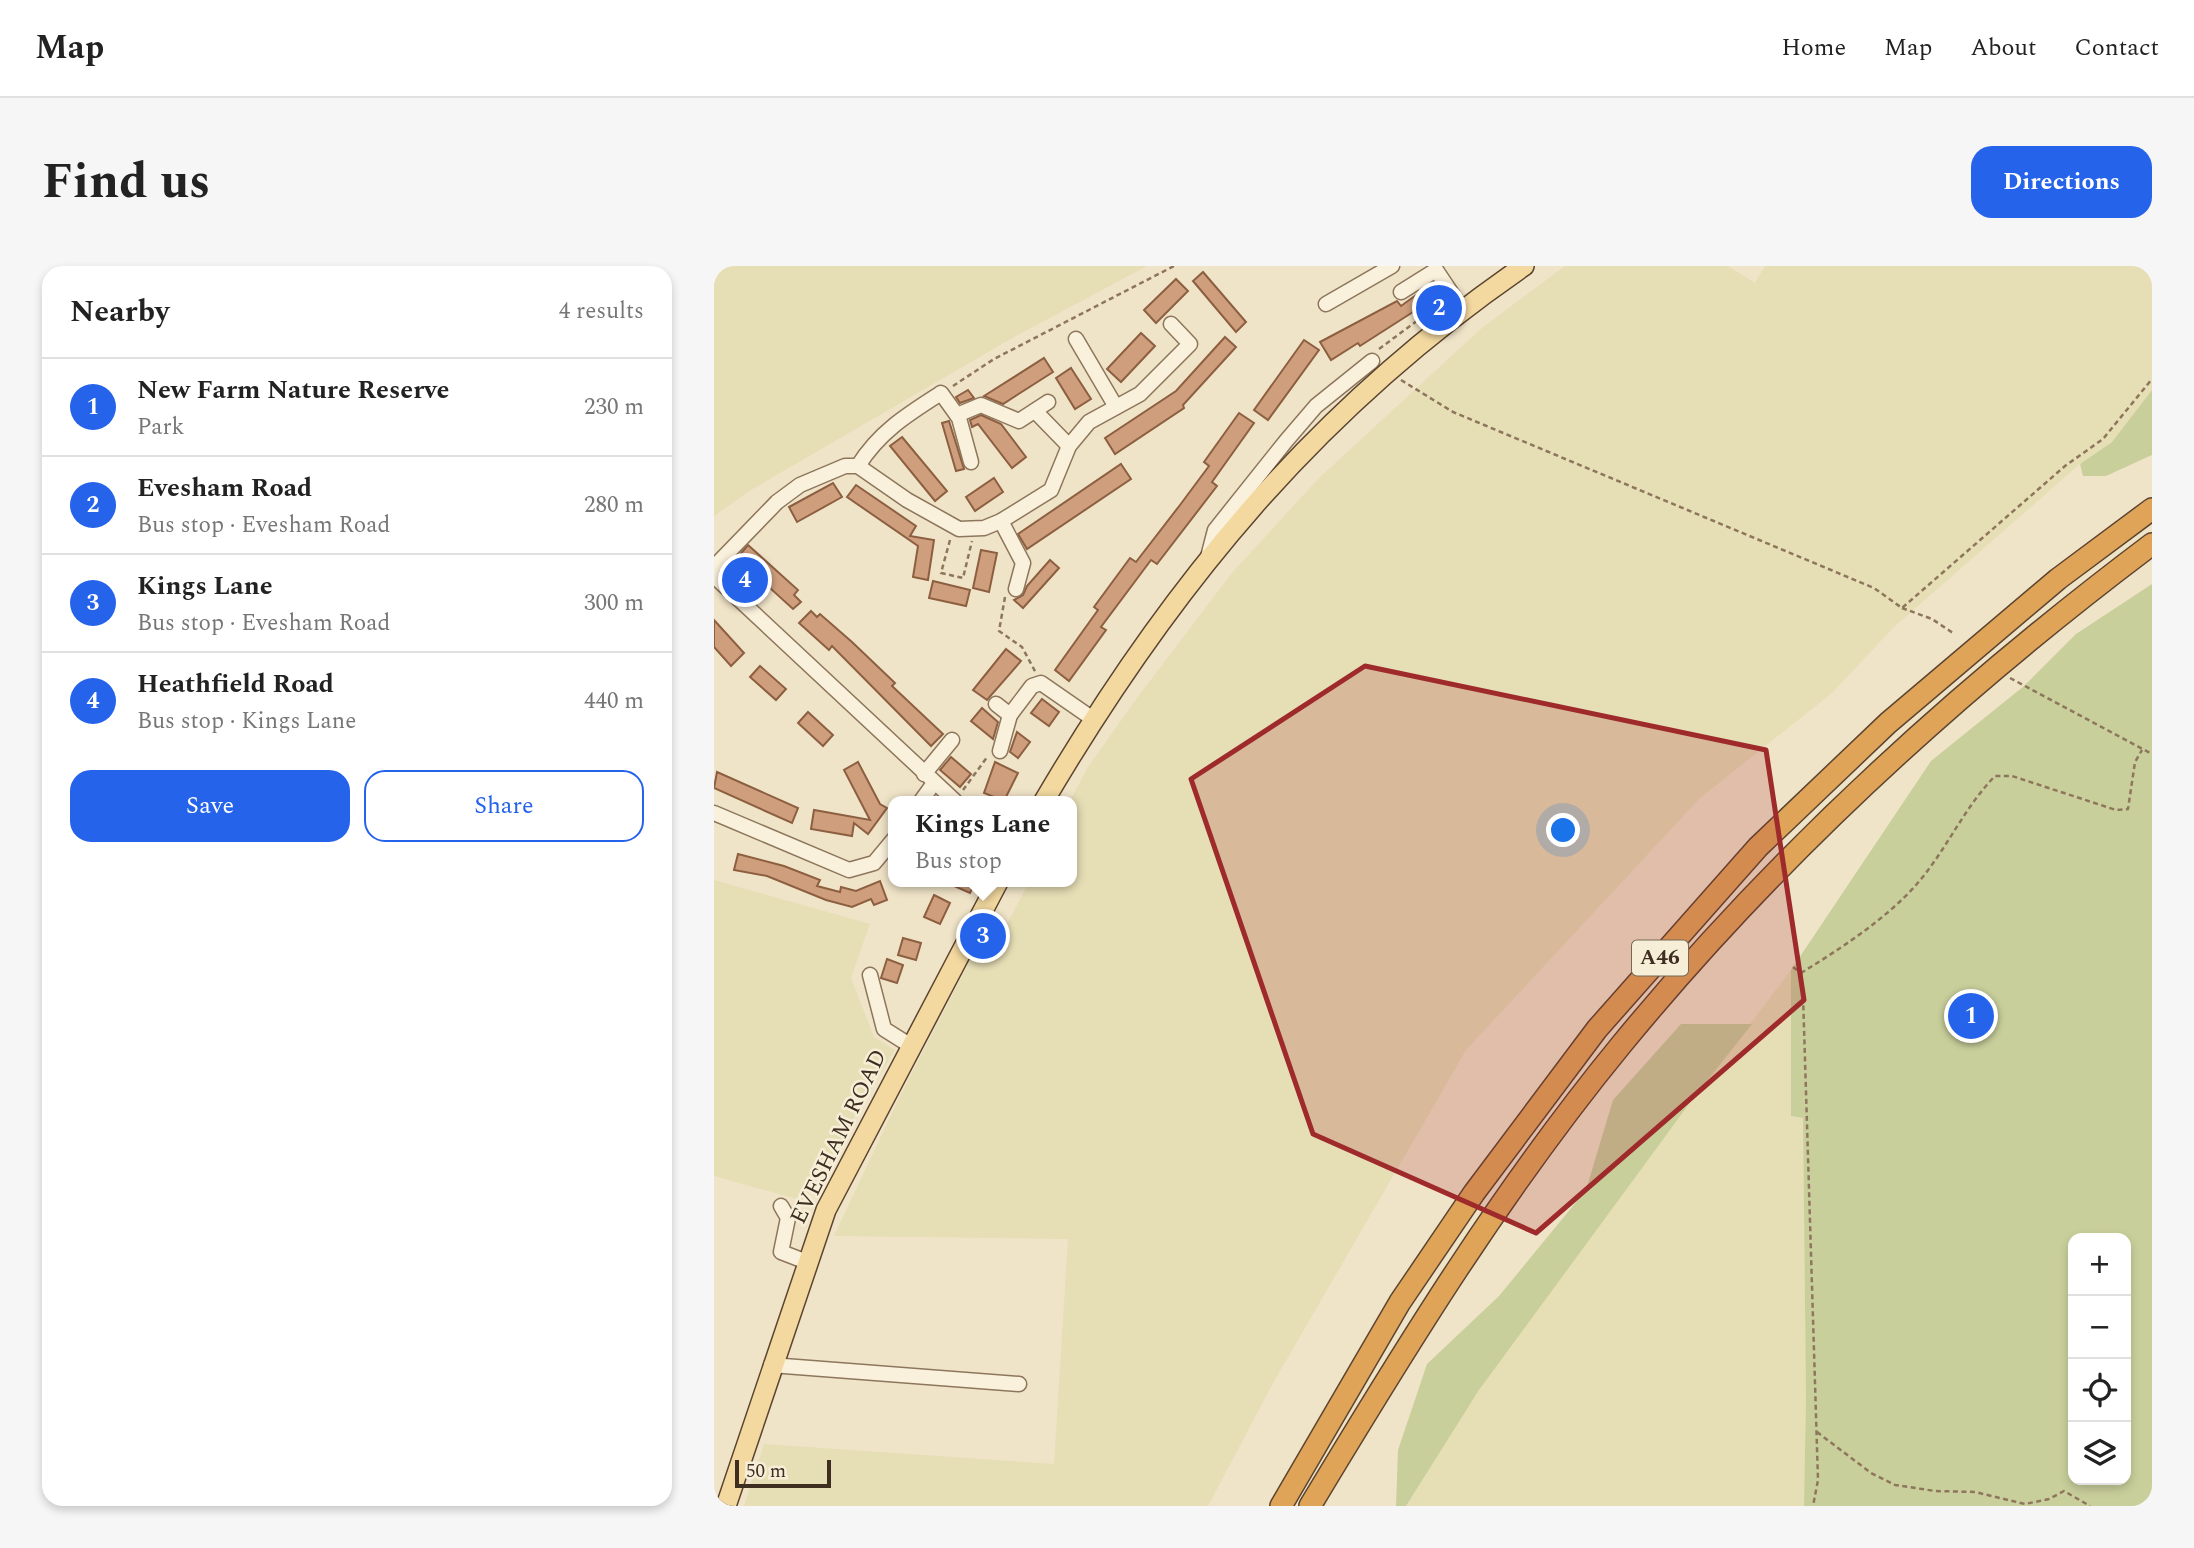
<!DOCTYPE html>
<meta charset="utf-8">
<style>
:root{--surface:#fff;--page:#f6f6f6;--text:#222;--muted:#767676;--line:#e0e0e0;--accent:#2563eb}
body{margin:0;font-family:Spectral,serif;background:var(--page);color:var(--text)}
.controls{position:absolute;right:21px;bottom:21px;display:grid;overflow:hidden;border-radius:14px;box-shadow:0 4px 10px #0003}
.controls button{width:63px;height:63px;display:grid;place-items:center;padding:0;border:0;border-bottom:2px solid var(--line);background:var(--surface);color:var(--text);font:35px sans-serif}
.scale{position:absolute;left:21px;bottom:18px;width:96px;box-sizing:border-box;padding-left:7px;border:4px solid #3d2e20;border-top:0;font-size:19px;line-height:24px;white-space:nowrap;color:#3d2e20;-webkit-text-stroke:5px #f7eed8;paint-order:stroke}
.you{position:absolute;left:850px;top:565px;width:24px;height:24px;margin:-18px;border:5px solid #fff;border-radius:50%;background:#1a73e8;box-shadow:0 0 0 10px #1a73e833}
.badge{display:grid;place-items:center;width:46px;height:46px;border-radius:50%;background:var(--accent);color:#fff;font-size:23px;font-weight:700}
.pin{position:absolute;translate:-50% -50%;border:4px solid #fff;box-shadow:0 2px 7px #0006}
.popup{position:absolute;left:174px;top:530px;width:189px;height:91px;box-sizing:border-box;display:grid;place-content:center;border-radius:14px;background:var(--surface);filter:drop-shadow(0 2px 5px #0005);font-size:23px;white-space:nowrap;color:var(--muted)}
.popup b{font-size:26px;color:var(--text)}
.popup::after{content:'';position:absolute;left:50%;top:100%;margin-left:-14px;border:14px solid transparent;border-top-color:var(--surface)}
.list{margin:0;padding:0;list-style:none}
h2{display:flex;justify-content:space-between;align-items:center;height:91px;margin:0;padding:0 28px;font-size:30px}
h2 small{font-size:23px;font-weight:400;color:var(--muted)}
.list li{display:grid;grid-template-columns:46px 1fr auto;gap:21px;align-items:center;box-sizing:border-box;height:98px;padding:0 28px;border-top:2px solid var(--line)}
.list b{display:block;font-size:26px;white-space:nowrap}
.list p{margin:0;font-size:23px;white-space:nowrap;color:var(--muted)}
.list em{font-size:23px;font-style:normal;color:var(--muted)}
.actions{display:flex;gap:14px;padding:21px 28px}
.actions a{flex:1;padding:16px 0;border:2px solid var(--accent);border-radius:21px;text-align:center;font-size:24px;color:var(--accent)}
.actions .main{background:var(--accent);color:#fff}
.icon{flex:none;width:38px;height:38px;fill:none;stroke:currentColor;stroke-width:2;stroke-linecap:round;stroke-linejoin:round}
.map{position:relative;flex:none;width:1438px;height:1240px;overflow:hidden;border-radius:21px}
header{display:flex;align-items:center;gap:42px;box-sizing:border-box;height:98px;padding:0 35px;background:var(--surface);border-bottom:2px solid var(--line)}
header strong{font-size:33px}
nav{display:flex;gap:38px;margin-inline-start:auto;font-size:24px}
.intro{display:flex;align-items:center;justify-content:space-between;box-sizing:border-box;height:168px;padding:0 42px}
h1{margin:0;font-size:49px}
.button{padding:18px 32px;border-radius:21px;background:var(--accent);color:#fff;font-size:24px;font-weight:700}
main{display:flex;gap:42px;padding:0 42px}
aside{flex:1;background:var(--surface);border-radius:21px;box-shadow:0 4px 10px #0003}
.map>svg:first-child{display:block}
.farmland{fill:#e6deb5}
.green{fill:#c9cf9b;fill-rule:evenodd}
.building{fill:#cf9f7d;stroke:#8d5f41;stroke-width:2}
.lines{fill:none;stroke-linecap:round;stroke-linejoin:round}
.minor-casing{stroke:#8d765c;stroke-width:17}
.major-casing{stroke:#5b4430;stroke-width:22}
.highway-casing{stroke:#5b4430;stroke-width:24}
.path{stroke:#8d765c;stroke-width:2.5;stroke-dasharray:5 3.5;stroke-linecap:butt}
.minor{stroke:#faf1dc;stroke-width:14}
.major{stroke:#f3d9a0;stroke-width:19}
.highway{stroke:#e0a458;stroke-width:21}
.marked{fill:#9e2a2b;fill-opacity:0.2;stroke:#9e2a2b;stroke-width:5;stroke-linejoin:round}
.labels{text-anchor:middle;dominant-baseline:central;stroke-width:5;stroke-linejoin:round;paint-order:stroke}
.shield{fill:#f7eed8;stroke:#756857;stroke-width:2}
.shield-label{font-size:21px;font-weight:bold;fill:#3d2e20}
.street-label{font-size:23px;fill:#3d2e20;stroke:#f7eed8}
</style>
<header>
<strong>Map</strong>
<nav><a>Home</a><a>Map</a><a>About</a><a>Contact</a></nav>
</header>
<div class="intro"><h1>Find us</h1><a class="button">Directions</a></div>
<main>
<aside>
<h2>Nearby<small>4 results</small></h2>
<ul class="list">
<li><span class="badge">1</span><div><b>New Farm Nature Reserve</b><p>Park</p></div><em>230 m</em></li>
<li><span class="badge">2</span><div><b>Evesham Road</b><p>Bus stop · Evesham Road</p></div><em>280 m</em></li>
<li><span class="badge">3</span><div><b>Kings Lane</b><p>Bus stop · Evesham Road</p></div><em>300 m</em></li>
<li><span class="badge">4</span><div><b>Heathfield Road</b><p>Bus stop · Kings Lane</p></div><em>440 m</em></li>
</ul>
<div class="actions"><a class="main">Save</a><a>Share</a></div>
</aside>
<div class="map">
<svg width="1438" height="1240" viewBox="0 0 1438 1240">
<rect width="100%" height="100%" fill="#f0e4c8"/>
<g class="farmland">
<polygon points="0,0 433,0 300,71 37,224 0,250"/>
<polygon points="851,0 1014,0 1041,17 1051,0 1438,0 1438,124 1398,176 1366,198 1180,361 1118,427 986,532 752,784 558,1119 494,1240 30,1240 50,1178 340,1198 354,973 120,970 186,830 263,681 279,685 315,616 358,616 356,535 374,501 423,432 517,308 604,213 769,61"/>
<polygon points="0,614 156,658 137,712 160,771 181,784 90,935 0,910"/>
<polygon points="1077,704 1077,850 1089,852 1092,1131 1090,1240 692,1240 765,1124 872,975"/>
</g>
<g class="green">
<polygon points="1438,124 1438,189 1392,210 1369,210 1366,198 1398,176"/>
<path d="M 1438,318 L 1438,1240 L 1090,1240 L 1092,1131 L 1089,852 L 1077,850 L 1077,704 L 1217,495 L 1310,420 L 1362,368 ZM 1412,972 L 1412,1214 L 1359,1214 L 1359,972 Z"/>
<polygon points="967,758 1038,758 978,834 765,1124 692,1240 682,1240 684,1184 713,1098 785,1030 872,924 899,834"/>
</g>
<g class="building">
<polygon points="489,6 532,56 522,66 479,15"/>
<polygon points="462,13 474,25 442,57 430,44"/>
<polygon points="719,17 727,28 646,80 644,77 617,94 606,76 683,35 687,40"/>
<polygon points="427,67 441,80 407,116 393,103"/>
<polygon points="511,71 522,81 469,139 470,142 401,188 391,172 462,125"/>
<polygon points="590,74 605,84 554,154 540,144"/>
<polygon points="330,92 339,106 289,138 270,130"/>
<polygon points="357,102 377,133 361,143 342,112"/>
<polygon points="254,124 260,132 246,137 242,131"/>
<polygon points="525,147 540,157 498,216 503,220 443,298 437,294 387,361 392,364 355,415 341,404 384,344 380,341 416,292 422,296 466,239 495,200 490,196"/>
<polygon points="267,149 287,158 312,191 298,202 264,158 258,161 256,154"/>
<polygon points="235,155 250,203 242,205 228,157"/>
<polygon points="188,171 233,225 221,235 176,180"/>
<polygon points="407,198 417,213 313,283 304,268"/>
<polygon points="280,212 289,226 261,245 252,231"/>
<polygon points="119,217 128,231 83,256 75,241"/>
<polygon points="142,219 202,260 196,270 220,274 214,314 199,311 204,280 133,231"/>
<polygon points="34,279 84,324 80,329 87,336 79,343 23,292"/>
<polygon points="267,284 283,287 275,326 259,322"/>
<polygon points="336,294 345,302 309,342 300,334 309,329 313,320"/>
<polygon points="219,315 256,324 252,340 215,332"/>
<polygon points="97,345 103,351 106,348 138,376 181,417 178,420 229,468 217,480 118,380 115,384 85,357"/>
<polygon points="0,354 30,387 17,400 0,381"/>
<polygon points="292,383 307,395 273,434 259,424"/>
<polygon points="46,400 72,423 62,434 36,411"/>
<polygon points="328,433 345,446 335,460 317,447"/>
<polygon points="268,442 284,456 279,473 257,455"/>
<polygon points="94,446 119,469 109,480 84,457"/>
<polygon points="303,466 316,476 304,492 296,486"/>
<polygon points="237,491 257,508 246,521 226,504"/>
<polygon points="144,496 166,538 173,542 154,568 140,557 138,570 97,563 100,544 156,554 130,504"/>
<polygon points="281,496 304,507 290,535 270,527"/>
<polygon points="3,506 84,542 78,557 0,522"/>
<polygon points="24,588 70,600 106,614 103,620 126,626 127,621 142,625 166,615 173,634 160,639 157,633 138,641 112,634 53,610 20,604"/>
<polygon points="231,616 261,616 256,627"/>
<polygon points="220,629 236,637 226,658 210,651"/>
<polygon points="189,672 207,677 202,694 184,689"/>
<polygon points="173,693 189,699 183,717 167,712"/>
</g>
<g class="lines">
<defs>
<g id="minor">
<polyline points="687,26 722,4 748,43"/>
<polyline points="612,38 678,0"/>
<polyline points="362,73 402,141"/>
<polyline points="321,145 355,180"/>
<polyline points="243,149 267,139 305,155 334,136"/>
<path d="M 144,200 C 165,166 194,148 227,127 L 245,152 L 257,196"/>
<polyline points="287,255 309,297 302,323"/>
<polyline points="494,291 501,264 572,175 602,140 658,95"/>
<polyline points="0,301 63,236 86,219 131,200 144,200 193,234 245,263 270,262 287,255 337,224 355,180 375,156 426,128 476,78 457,58"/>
<polyline points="0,310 241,535"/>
<polyline points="282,438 296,449 318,420 327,417 379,453"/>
<polyline points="286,485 296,449"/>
<polyline points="210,508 238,474"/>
<polyline points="207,535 220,517"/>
<polyline points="0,547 135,604 160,597 180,573"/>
<polyline points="156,709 170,763 197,780"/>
<polyline points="67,940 74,952 67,986 93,996"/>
<polyline points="57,1099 305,1118"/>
</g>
<g id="major">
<path d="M 330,535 C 457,319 602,143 810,0"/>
<polyline points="12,1240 112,944 284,616"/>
</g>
<g id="highway">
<polyline points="567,1240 686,1036 760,927 883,763 1044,581 1174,457 1344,313 1438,243"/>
<path d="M 596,1240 C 693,1079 788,924 907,779 C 1062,590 1244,424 1438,278"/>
</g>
</defs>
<use href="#minor" class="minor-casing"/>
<use href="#major" class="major-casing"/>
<use href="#highway" class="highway-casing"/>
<g class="path">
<polyline points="665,83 727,37"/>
<polyline points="687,114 739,146 1160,322 1188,342 1351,200 1389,173 1438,113"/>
<polyline points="239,120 280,93 460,0"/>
<polyline points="236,274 227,307 249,312 258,275"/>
<polyline points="291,331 285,365 308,381 322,407"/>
<polyline points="1188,342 1218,353 1239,367"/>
<polyline points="1296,412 1438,488"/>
<polyline points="249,524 274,490"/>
<polyline points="1079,701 1087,707 1089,729 1104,1214 1099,1240"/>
<path d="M 1087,707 C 1126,683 1172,653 1202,619 C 1232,585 1249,543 1281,510 L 1298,510 L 1402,544 L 1414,543 L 1421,496 L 1428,484"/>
<polyline points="1103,1166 1157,1207 1181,1219 1221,1225 1261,1226 1311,1238 1335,1233 1350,1225 1376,1240"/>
</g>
<use href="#minor" class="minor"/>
<use href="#major" class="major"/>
<use href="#highway" class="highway"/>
</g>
<path class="marked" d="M 651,400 L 1052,484 L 1090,734 L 822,967 L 599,868 L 477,513 Z"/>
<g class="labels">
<rect class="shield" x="918" y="674.5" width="56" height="35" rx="5"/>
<g class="shield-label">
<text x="946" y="692">A46</text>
</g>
<g class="street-label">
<text transform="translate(125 871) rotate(-64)">EVESHAM ROAD</text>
</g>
</g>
</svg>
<div class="controls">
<button>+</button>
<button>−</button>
<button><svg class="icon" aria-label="locate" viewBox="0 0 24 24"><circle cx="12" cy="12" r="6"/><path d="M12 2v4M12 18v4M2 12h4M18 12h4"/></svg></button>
<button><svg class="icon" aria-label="layers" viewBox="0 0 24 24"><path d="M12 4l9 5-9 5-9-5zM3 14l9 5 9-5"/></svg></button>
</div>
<div class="scale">50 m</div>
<div class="you"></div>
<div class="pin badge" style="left:1257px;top:750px">1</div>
<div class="pin badge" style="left:725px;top:42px">2</div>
<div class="pin badge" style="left:269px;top:670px">3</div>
<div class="popup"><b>Kings Lane</b>Bus stop</div>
<div class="pin badge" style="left:31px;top:314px">4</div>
</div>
</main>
